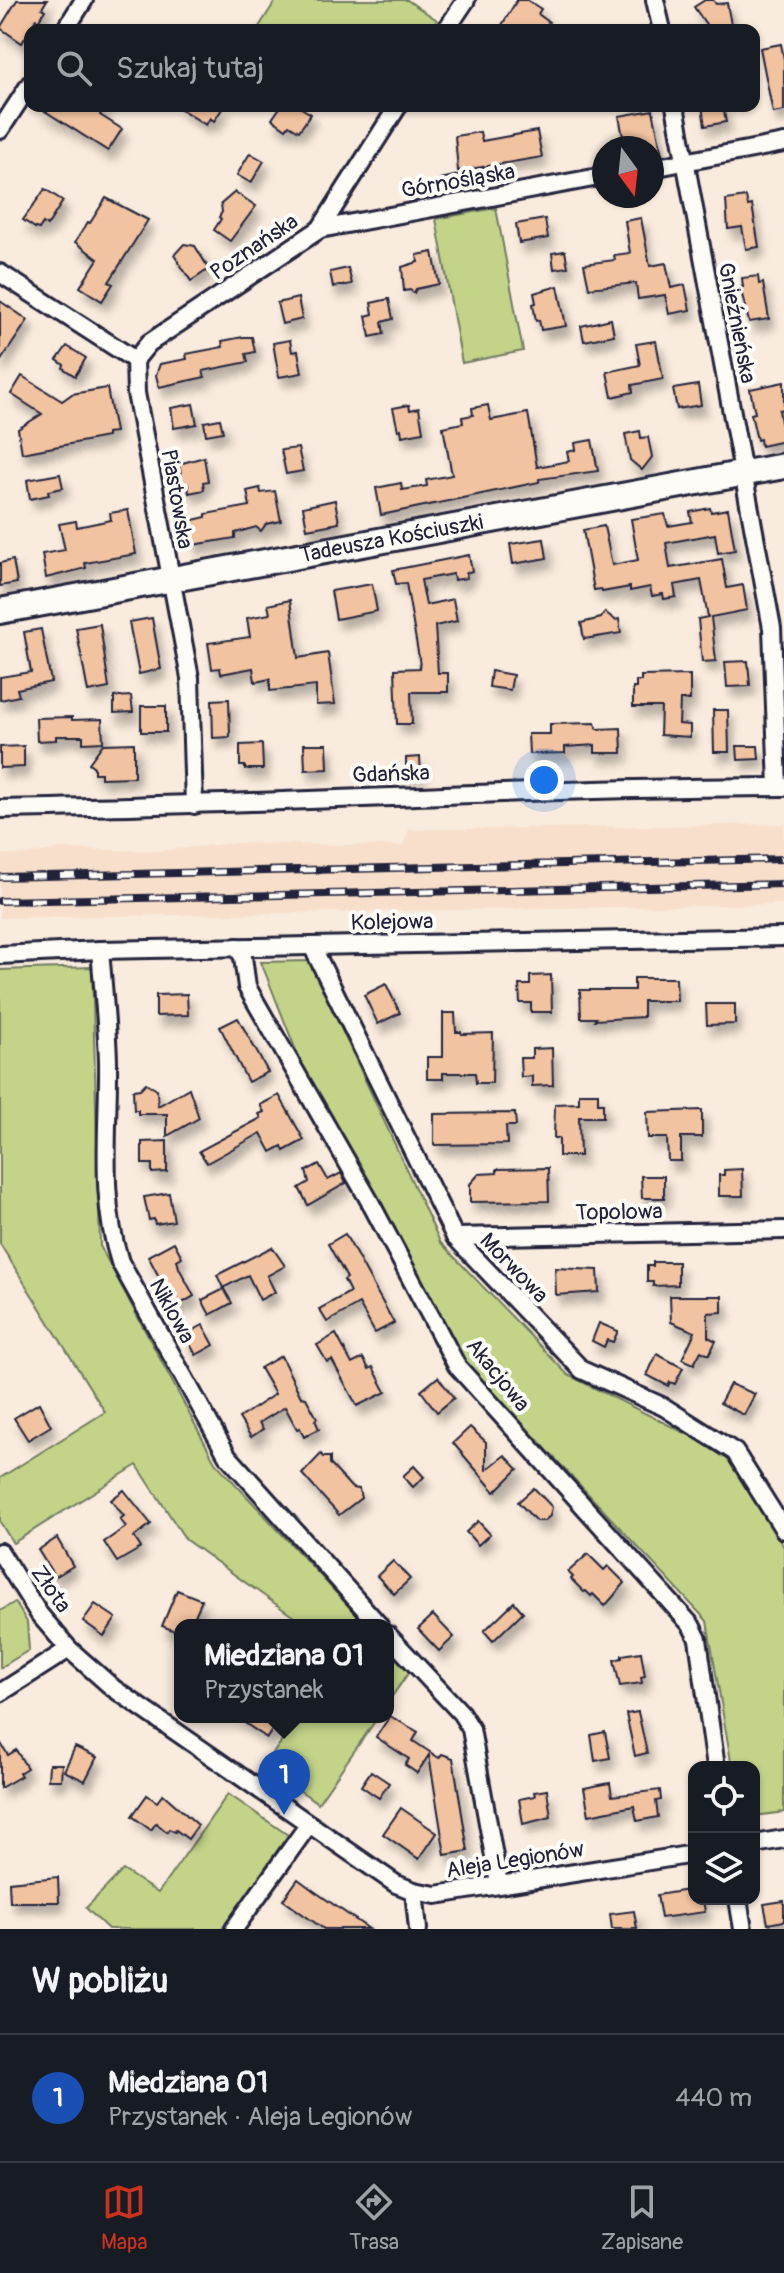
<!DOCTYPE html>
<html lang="pl">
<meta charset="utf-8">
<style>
:root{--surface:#171b24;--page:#20242c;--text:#f1f3f6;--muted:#9ea1a6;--line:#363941;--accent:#c8321e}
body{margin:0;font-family:Pangolin,sans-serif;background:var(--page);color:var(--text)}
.controls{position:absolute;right:24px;bottom:24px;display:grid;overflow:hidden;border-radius:16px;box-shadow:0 2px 6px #0004}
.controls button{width:72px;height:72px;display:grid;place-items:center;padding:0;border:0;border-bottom:2px solid var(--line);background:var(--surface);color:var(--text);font:40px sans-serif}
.compass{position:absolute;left:592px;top:136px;width:72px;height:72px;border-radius:50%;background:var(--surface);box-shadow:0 2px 6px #0004;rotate:165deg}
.you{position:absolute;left:544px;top:780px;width:28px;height:28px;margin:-20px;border:6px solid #fff;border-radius:50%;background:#1a73e8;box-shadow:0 0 0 12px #1a73e833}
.badge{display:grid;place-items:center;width:52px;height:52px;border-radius:50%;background:var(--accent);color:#fff;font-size:26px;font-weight:700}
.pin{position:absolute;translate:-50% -66px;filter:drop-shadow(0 2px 4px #0008)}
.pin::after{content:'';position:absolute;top:42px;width:28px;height:24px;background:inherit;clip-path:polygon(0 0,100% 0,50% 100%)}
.popup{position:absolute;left:174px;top:1619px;width:220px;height:104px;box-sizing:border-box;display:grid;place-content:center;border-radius:16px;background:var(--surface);filter:drop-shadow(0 2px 6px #0005);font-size:26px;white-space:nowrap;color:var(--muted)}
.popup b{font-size:30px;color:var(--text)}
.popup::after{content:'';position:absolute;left:50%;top:100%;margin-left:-16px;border:16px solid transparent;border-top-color:var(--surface)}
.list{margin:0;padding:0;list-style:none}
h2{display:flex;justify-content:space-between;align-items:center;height:104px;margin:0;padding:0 32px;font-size:34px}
h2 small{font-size:26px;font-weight:400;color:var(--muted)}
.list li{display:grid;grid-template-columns:52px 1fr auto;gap:24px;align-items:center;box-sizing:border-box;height:128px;padding:0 32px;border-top:2px solid var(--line)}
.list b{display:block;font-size:30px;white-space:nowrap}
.list p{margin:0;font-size:26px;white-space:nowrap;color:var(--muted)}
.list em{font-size:26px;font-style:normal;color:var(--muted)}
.icon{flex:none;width:44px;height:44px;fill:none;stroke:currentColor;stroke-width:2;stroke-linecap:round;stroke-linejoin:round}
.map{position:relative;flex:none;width:784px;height:1929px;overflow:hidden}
.search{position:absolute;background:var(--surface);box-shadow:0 2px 6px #0004;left:24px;right:24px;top:24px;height:88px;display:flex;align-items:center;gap:20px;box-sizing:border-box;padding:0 28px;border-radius:16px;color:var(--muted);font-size:30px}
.sheet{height:232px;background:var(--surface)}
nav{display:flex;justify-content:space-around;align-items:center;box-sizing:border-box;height:112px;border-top:2px solid var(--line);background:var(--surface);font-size:22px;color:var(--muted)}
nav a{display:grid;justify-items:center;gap:4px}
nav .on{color:var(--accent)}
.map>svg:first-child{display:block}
.built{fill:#f7dfcb}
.green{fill:#c3d489;stroke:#727b62;stroke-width:2}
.building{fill:#f1c3a0;stroke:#22223b;stroke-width:2;filter:url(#shadow)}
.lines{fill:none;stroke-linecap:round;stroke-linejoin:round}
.street-casing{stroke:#22223b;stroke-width:22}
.secondary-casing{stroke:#22223b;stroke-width:30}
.street{stroke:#fdfcf7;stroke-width:16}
.secondary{stroke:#fdfcf7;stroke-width:24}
.rail-casing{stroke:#22223b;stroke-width:8}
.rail{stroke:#fdfcf7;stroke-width:5;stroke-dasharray:15;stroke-linecap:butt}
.labels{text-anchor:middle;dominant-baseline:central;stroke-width:8;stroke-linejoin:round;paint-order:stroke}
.street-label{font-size:22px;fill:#22223b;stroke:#fdfcf7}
</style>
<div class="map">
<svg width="784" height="1929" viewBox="0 0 784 1929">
<defs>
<filter id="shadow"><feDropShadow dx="5" dy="9" stdDeviation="4" flood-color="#0004"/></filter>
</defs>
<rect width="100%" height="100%" fill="#f9ebdd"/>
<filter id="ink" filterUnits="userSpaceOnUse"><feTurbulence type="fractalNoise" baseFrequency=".0125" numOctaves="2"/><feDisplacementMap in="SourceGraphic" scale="16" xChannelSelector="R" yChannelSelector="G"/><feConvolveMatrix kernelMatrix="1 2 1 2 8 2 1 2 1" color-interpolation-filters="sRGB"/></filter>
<g filter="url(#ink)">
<polygon class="built" points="784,824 784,904 0,918 0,854 26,855 57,849 158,851 235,843 403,846 409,830"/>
<g class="green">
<polygon points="276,0 407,0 437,20 431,30 257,30"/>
<polygon points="496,208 523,351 462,363 436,219"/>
<polygon points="310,961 440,1242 568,1375 729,1455 784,1547 784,1812 754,1816 754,1767 732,1767 707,1621 463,1360 307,1078 261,962"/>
<polygon points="92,967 100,1246 215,1462 366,1625 306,1625 291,1615 186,1540 137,1465 13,1543 0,1522 0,1478 105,1412 0,1244 0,970"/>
<polygon points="15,1602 27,1622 29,1650 0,1668 0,1611"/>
<polygon points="388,1649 409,1672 388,1702"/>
<polygon points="299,1717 378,1717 318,1803 264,1766"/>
<polygon points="228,1794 288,1835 222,1929 108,1929 86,1908 123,1870 158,1893"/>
</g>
<g class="building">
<polygon points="17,0 47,0 42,8 45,10 38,21 36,19 22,43 0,28"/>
<polygon points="517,0 527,0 541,9 538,14 549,22 544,30 499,30"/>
<polygon points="705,0 713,0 716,4 727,3 732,30 710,30 694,7"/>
<polygon points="781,44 784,59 784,111 773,113 760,48"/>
<polygon points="37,106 106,106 100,115 122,129 108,151"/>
<polygon points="176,106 224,106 214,121 210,118 206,125"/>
<polygon points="281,106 298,106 311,114 299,131 289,125 286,129 272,119"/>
<polygon points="702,106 723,106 726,122 705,126"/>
<polygon points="653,110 662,155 653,157 652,148 648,145 636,147 634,140 624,142 619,116"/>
<polygon points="537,131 542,157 458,171 455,136 480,132 482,141"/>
<polygon points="250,153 264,161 251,183 237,175"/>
<polygon points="459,175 461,189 442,192 440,179"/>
<polygon points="45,189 63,201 47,226 43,223 39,229 35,228 23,220"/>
<polygon points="235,192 256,206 230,241 214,230 221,219 219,217 222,212 221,204"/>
<polygon points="746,197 748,206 752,205 759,247 746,249 742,227 728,229 726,200"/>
<polygon points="106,198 148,220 109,282 113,284 102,301 80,287 98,259 75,242 88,222 90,223"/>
<polygon points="641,218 650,266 666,263 671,288 685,285 690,310 669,314 665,295 638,299 636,283 589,288 584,264 615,260 614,255 630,253 625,221"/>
<polygon points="545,219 548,238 519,243 516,224"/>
<polygon points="184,244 195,246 209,269 191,281 174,255"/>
<polygon points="565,251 568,267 554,269 552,253"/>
<polygon points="433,252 439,284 416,289 414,293 410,290 404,291 402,267 418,262 417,255"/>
<polygon points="348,268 352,284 333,287 330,272"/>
<polygon points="758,276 759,284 763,283 769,319 749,322 740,287 743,287 742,278"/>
<polygon points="558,286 566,326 541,330 539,320 536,321 533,304 536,303 534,293"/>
<polygon points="298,298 302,319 282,324 277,303"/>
<polygon points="389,299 393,319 382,322 384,334 370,337 366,316 373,314 371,303"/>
<polygon points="0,301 28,320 0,362"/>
<polygon points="611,319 614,335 584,341 581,326"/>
<polygon points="243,337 252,337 255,352 246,354 248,362 203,371 205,377 159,387 156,375 160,364 187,359 186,354 223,347 222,341"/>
<polygon points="290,340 292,352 298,351 302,373 279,377 273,343"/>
<polygon points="656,341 663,379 632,385 633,392 612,397 607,372 640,365 636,344"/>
<polygon points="67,346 86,358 75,376 63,368 64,365 57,360"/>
<polygon points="22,376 62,401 72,394 107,388 115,432 107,433 107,437 22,453 18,429 42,414 11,394"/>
<polygon points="784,382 784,409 779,410 784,441 761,446 760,439 757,440 751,414 755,413 750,389"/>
<polygon points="698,385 701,405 677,409 673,389"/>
<polygon points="193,404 197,424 174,428 171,408"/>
<polygon points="409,405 410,410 419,408 423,432 402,436 401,429 398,430 393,408"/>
<polygon points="488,405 491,420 528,413 537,467 569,461 567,452 576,450 575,443 592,440 598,471 539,479 539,482 381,515 376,488 401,483 402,490 427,486 426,480 452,475 443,427 463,423 462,417 473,415 472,408"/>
<polygon points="220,419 223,432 206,435 204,422"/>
<polygon points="640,431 641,438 648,437 652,457 642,470 630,460 625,434"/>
<polygon points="298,448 303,471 286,474 281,450"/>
<polygon points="204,457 208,481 203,482 204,490 189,493 188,485 183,486 179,464"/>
<polygon points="60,474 63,488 48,491 49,495 30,499 27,480"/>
<polygon points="260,488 261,493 275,491 281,521 266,524 261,531 256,527 235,533 235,538 193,545 189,521 206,517 206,514 250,506 247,491"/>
<polygon points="335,500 339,523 307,529 303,507"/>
<polygon points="710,508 711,512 728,509 735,550 718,553 715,534 666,543 670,568 722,559 727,588 743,585 747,610 711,617 716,661 702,662 698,619 708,617 701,580 674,585 676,597 664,599 663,594 652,596 650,587 630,591 630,587 602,592 601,589 594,590 583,530 604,526 612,565 638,560 631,519 665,514 668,526 692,522 690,512"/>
<polygon points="128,510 136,554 85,563 86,568 46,578 42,554 65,550 59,524 76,521 77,527 111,520 110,513"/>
<polygon points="544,539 547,558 513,564 510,544"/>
<polygon points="469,555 472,571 466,573 467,578 454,580 453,574 421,580 426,605 453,599 457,621 435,626 438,673 448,673 448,692 411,692 412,724 397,724 395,669 420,668 419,658 406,583 396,584 393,570"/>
<polygon points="13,560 17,583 0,586 0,563"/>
<polygon points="372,584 377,611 336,619 331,591"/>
<polygon points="290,600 298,658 328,653 335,704 316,705 316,686 270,691 270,679 255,682 253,668 221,674 220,668 212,669 208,643 250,637 247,618 270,614 268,605"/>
<polygon points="605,612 615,620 619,619 621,633 584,639 581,623 601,618"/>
<polygon points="152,618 161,669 139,674 129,622"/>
<polygon points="100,624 109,688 88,692 76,628"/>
<polygon points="41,629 51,682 17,689 19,696 0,700 0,677 31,672 24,632"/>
<polygon points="748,661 750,686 727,687 725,662"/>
<polygon points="491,671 513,675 510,690 489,687"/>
<polygon points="690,675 690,700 680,700 679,724 690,725 690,737 660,735 661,707 633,707 633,688 636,688 636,681 641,681 641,676"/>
<polygon points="131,696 133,712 114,713 114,697"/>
<polygon points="229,699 230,737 213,738 212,700"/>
<rect x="141" y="706" width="25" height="26"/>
<polygon points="713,710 728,710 729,752 714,752"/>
<polygon points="72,717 72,720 102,719 103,742 83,743 83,736 56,736 56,740 37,741 36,718"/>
<polygon points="595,723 597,729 621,728 622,753 595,753 595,745 565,747 565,753 529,754 528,734 550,734 550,724"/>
<polygon points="134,743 134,777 101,778 101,773 94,773 94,767 89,763 103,744"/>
<polygon points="262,744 263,769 245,769 245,766 240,766 240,745"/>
<polygon points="304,744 327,744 328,769 305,770"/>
<polygon points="24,746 24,767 0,768 0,747"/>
<polygon points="737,746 758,746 759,759 738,760"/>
<polygon points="420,757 421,773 406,774 406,758"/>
<polygon points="551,975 552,1012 531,1012 531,1003 520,1003 519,985 530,985 530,976"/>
<polygon points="634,978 676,978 677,1001 643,1001 643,1017 595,1020 596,1018 581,1018 580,990 634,990"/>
<polygon points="386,984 400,1013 378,1024 364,995"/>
<polygon points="187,994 188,1015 156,1016 156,995"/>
<polygon points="706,1004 735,1004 735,1024 707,1025"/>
<polygon points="443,1013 455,1013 456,1032 461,1032 462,1034 493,1033 492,1083 476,1083 475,1073 443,1073 443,1079 427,1079 427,1057 443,1057"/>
<polygon points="238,1018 268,1072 248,1082 220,1027"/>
<polygon points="552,1048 553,1085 532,1086 532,1076 521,1077 520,1058 532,1058 532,1049"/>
<polygon points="146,1083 157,1090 158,1106 189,1088 199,1118 167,1136 167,1114 138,1114 138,1110 134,1110 133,1090 140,1089"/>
<polygon points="579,1093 598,1093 598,1103 603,1103 603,1117 579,1117 580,1156 559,1156 559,1138 554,1138 555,1104 579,1103"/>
<polygon points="279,1095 304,1140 284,1151 282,1146 271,1152 261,1133 207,1163 199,1151 261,1118 259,1114 264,1112 260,1105"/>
<polygon points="702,1110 702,1137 681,1137 681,1161 668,1161 667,1138 648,1138 647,1112"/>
<polygon points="515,1113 516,1126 506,1126 507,1144 434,1145 434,1114"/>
<polygon points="167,1141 167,1172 152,1173 152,1164 142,1164 142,1142"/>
<polygon points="319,1164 328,1180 341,1173 346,1183 308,1205 299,1188 309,1182 306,1171"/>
<polygon points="548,1168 549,1201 470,1202 470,1184 479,1174 497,1173 497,1169"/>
<polygon points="742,1169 743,1196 719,1196 719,1175 724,1175 724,1170"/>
<polygon points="641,1176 664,1176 664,1198 642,1198"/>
<polygon points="169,1193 174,1221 155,1224 154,1219 149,1220 144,1197"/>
<polygon points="345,1234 394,1323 375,1333 359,1304 327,1322 319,1309 350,1292 344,1280 347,1278 328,1244"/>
<polygon points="174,1242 182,1257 177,1260 179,1268 194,1296 175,1307 148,1256"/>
<polygon points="272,1247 285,1266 267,1276 275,1292 260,1300 248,1275 223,1288 217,1275"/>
<polygon points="653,1262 678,1262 678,1285 653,1286 653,1282 647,1282 647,1266 653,1266"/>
<polygon points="555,1268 598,1270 599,1292 556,1295"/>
<polygon points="224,1289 232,1303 210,1315 202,1300"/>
<polygon points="670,1296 722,1296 722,1312 708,1313 708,1337 716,1341 709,1355 701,1351 694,1364 682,1359 695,1332 671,1322"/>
<polygon points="599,1323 618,1331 613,1342 607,1340 604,1347 592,1341"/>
<polygon points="203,1325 214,1345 196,1355 185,1335"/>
<polygon points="336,1334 352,1364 363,1358 369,1369 373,1367 386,1392 357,1406 332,1360 327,1362 317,1345"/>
<polygon points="657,1354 683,1368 675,1384 670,1382 668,1386 647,1375"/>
<polygon points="281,1356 301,1397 306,1398 317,1418 315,1420 319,1429 304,1437 300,1428 297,1429 285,1407 259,1423 263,1429 251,1437 239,1418 275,1394 260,1368"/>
<polygon points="438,1377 454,1398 437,1412 421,1391"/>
<polygon points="730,1384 755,1394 744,1415 720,1403"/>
<polygon points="39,1403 51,1426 28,1440 14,1418"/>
<polygon points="470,1427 486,1442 486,1470 505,1455 518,1469 495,1492 453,1443"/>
<polygon points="321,1454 323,1457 330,1457 330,1464 352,1488 359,1489 361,1498 339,1515 302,1474"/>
<polygon points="414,1466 424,1477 413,1487 403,1476"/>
<polygon points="534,1488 552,1507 550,1516 544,1521 536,1521 518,1502"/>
<polygon points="124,1490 151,1524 134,1537 141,1548 117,1562 104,1542 126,1527 120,1519 124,1516 111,1500"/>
<polygon points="478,1521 490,1534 478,1545 466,1532"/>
<polygon points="57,1538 73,1566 55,1577 38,1550"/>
<polygon points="588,1554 604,1570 608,1566 625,1583 605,1606 593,1594 591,1596 586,1591 584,1592 571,1579 573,1577 568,1572"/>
<polygon points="393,1561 410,1579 394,1594 377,1576"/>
<polygon points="177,1590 202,1600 191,1625 180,1625 180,1633 162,1626"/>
<polygon points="514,1602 523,1612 493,1641 484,1631"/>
<polygon points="95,1604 116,1618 104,1636 83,1621"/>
<polygon points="433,1615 454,1637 439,1651 418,1629"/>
<polygon points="641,1652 645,1676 641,1677 642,1683 620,1686 614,1660 622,1658 622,1655"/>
<polygon points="638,1712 647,1753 635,1756 626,1714"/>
<polygon points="390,1716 418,1732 413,1741 439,1758 442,1754 453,1758 468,1851 445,1855 429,1755 417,1773 405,1765 409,1759 376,1737"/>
<polygon points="236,1717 279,1717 281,1728 272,1730 267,1738"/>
<polygon points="605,1732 610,1758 595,1761 591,1735"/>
<polygon points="0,1742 8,1755 16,1750 27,1768 19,1773 21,1776 0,1788"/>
<polygon points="75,1747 97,1757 85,1781 64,1771"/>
<polygon points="49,1764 62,1764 61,1780 48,1780"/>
<polygon points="371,1771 389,1783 379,1798 361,1786"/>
<polygon points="610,1783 612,1796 660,1790 661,1800 656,1801 658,1817 637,1821 634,1806 589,1815 584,1788"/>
<polygon points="547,1790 551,1817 523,1824 519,1799 535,1796 534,1792"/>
<polygon points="163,1794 198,1825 188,1839 176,1830 175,1832 169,1829 167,1832 156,1823 151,1830 132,1816 147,1795 157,1802"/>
<polygon points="401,1808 437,1833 419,1859 383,1834"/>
<polygon points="58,1877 59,1902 10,1902 9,1882"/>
<polygon points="298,1879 314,1891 369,1929 324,1929 304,1915 283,1900"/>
<polygon points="694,1889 694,1899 703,1899 705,1912 661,1918 657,1895"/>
<polygon points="784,1901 784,1921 768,1924 764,1904"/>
<polygon points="634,1911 637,1929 612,1929 610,1914"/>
</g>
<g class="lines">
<defs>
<g id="street">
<polyline points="655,0 662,30"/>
<polyline points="65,30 84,0"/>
<polyline points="446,30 466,0"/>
<polyline points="675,106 772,628 778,787"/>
<polyline points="0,130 30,84"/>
<polyline points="652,168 784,143"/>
<polyline points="320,229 604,176"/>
<polyline points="0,273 135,360 136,393 190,678 194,805"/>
<polyline points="135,360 149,343 320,229 398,106"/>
<path d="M 0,809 C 261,805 522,788 784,787"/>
<polyline points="312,946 455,1237 582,1370 664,1407 735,1452 784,1530"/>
<polyline points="237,947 243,957 247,987 369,1200 457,1366 691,1625 698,1639 716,1767"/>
<path d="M 100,950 C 103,987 107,1024 108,1061 C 109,1127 99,1198 120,1262 L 227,1455 L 379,1625"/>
<polyline points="0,955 100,950 784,937"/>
<polyline points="455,1237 784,1230"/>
<polyline points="0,1552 39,1614 69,1649 113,1688 396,1884 414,1891 436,1895 694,1854"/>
<polyline points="388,1635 461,1713 471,1729 499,1884"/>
<polyline points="0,1693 69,1649"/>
<polyline points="754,1844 784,1839"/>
<polyline points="414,1891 418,1929"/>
<polyline points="738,1899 743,1929"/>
<polyline points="234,1929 309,1824"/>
</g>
<g id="secondary">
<path id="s1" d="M 0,611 L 784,466"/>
</g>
</defs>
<use href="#street" class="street-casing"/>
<use href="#secondary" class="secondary-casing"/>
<use href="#street" class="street"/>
<use href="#secondary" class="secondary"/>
<defs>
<g id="rail">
<polyline points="0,877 784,859"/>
<polyline points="0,901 784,884"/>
</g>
</defs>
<use href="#rail" class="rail-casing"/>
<use href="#rail" class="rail"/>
</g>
</g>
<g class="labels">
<g class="street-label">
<text transform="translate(458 181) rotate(-10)">Górnośląska</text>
<text transform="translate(254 247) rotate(-34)">Poznańska</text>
<text transform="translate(737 323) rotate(79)">Gnieźnieńska</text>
<text transform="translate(177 499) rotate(80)">Piastowska</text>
<text stroke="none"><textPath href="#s1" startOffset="398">Tadeusza Kościuszki</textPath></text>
<text transform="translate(391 774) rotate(-2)">Gdańska</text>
<text transform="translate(392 922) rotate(-1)">Kolejowa</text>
<text transform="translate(619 1212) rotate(-1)">Topolowa</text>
<text transform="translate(514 1268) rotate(46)">Morwowa</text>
<text transform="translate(172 1311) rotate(61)">Niklowa</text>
<text transform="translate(498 1375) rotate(51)">Akacjowa</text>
<text transform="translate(51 1589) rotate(55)">Złota</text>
<text transform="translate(515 1860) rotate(-9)">Aleja Legionów</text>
</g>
</g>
</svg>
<div class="controls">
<button><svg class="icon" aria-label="locate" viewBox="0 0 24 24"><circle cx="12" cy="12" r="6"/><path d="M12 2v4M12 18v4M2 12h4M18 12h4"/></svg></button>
<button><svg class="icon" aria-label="layers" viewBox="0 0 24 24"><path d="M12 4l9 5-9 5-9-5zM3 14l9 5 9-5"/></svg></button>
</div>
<svg class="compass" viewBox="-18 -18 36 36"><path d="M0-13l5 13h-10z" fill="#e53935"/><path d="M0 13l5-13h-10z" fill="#9ea1a6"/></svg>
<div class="you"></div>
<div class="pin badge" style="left:284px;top:1815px;background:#1a4fb4">1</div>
<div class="popup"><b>Miedziana 01</b>Przystanek</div>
<div class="search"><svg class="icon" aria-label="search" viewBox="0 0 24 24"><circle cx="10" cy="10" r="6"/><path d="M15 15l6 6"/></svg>Szukaj tutaj</div>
</div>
<section class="sheet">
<h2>W pobliżu<small></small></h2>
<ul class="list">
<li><span class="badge" style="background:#1a4fb4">1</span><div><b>Miedziana 01</b><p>Przystanek · Aleja Legionów</p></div><em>440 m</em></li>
</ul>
</section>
<nav>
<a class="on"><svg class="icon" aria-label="map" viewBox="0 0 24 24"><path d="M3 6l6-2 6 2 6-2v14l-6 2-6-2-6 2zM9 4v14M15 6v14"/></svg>Mapa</a>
<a><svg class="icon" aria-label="directions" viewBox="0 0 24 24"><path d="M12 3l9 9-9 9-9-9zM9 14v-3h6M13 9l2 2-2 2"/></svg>Trasa</a>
<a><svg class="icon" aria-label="saved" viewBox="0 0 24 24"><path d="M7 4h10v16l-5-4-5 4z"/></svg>Zapisane</a>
</nav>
